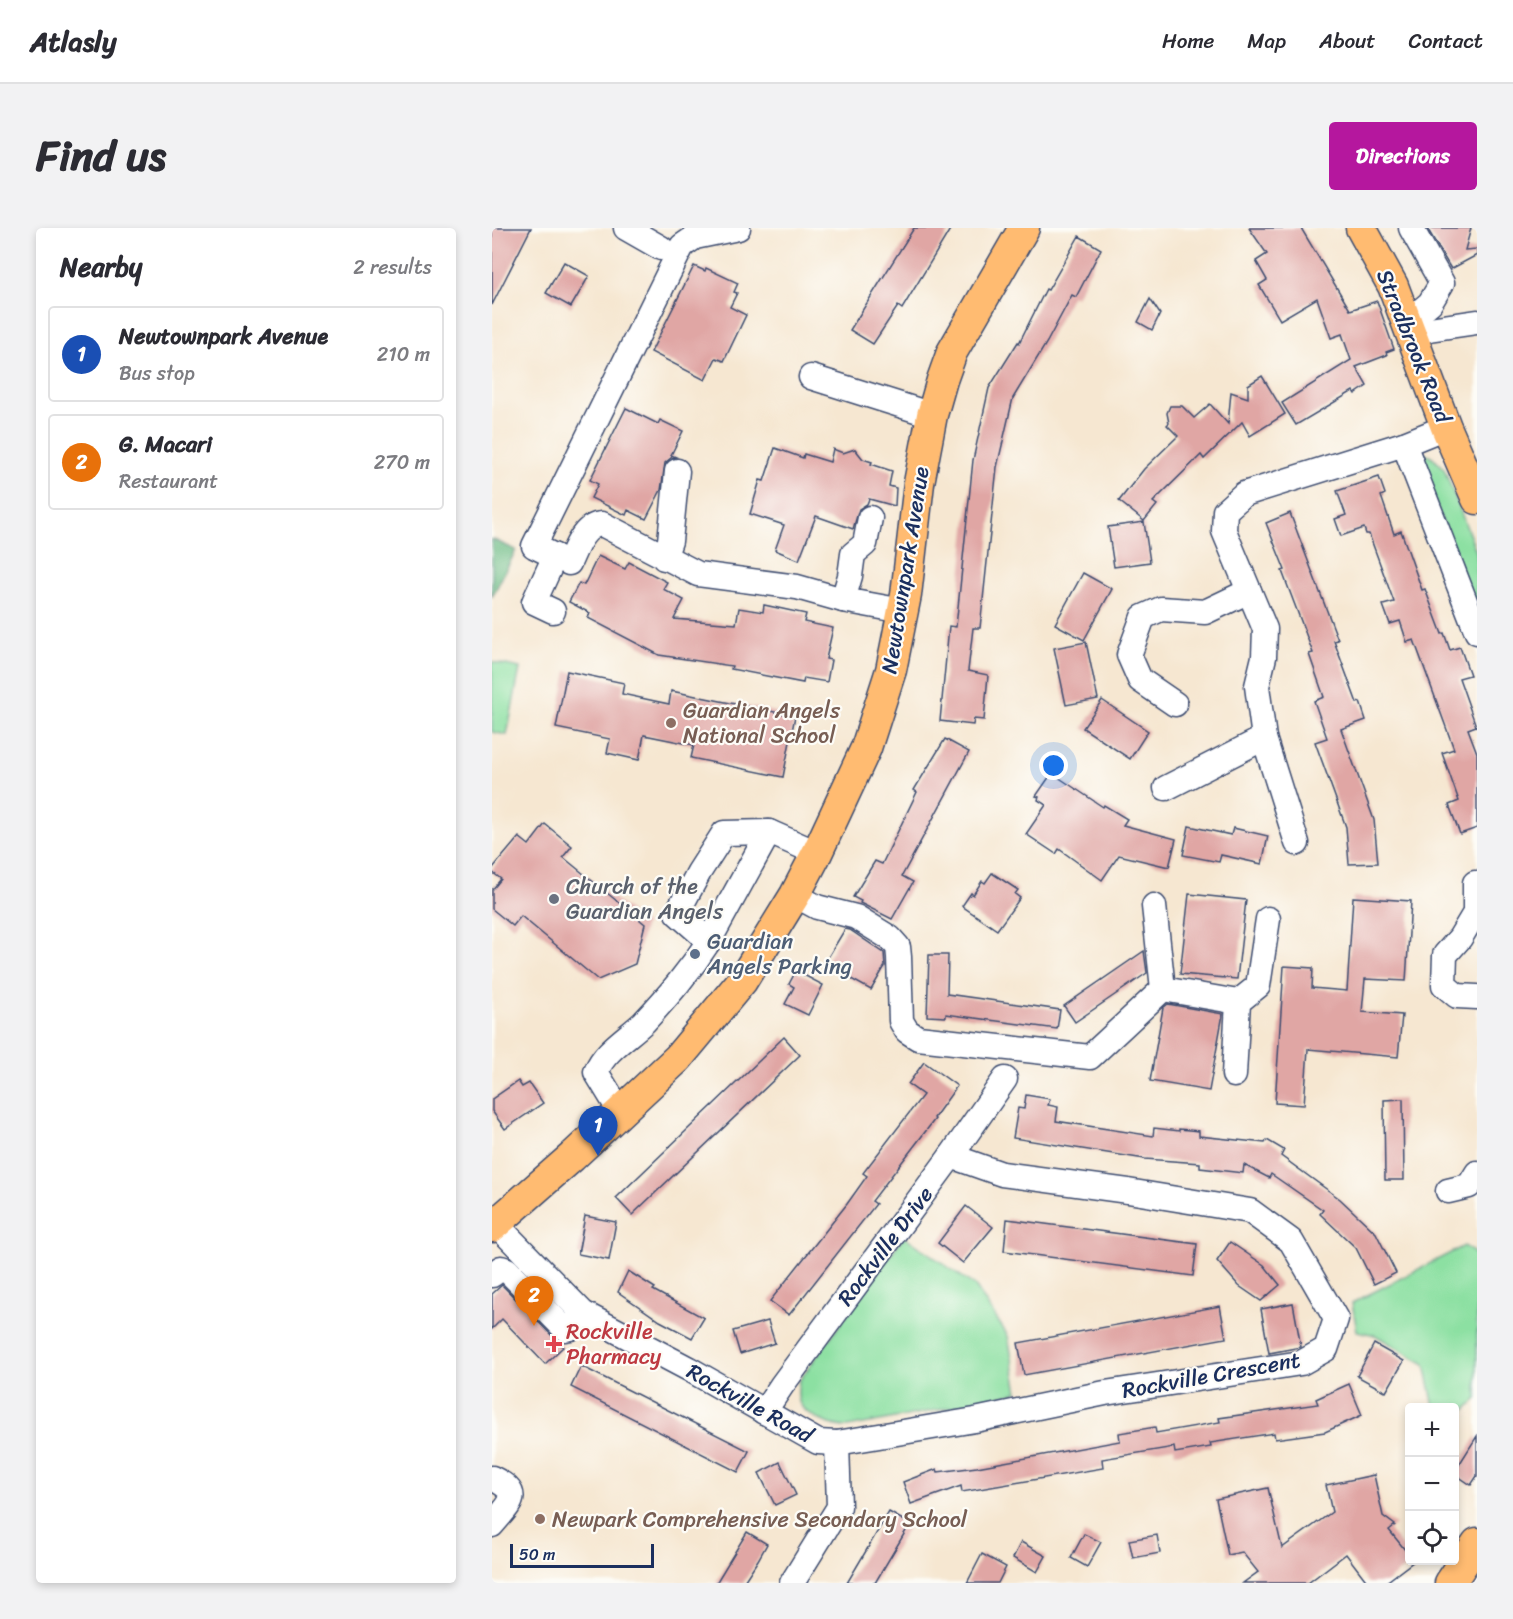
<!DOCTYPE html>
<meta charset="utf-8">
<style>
:root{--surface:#fff;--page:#f2f2f3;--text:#2b2b33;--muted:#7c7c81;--line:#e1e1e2;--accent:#b5179e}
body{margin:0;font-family:Sriracha,sans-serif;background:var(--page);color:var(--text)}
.controls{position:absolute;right:18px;bottom:18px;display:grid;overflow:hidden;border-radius:6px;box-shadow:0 3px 9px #0003}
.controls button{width:54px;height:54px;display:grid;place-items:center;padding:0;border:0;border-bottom:2px solid var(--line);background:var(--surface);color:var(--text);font:30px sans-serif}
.scale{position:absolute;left:18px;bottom:15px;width:144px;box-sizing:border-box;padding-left:6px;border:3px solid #1b2f5e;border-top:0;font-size:16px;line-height:21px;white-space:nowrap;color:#1b2f5e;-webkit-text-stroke:4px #fdfcf7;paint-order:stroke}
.you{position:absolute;left:562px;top:538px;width:21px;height:21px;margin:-15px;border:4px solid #fff;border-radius:50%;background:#1a73e8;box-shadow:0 0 0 9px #1a73e833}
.badge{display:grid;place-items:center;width:39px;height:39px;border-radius:50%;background:var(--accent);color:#fff;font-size:20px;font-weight:700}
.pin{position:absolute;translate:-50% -50px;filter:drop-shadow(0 2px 3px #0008)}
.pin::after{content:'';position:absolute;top:32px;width:21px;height:18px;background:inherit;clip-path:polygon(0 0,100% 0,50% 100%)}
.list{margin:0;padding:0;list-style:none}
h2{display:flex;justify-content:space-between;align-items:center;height:78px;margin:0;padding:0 24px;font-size:26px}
h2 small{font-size:20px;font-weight:400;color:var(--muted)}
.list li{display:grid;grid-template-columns:39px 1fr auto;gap:18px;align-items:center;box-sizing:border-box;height:96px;margin:0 12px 12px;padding:0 12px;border:2px solid var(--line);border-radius:6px}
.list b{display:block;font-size:22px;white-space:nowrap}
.list p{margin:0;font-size:20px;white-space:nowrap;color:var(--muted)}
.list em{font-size:20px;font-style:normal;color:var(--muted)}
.icon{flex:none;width:33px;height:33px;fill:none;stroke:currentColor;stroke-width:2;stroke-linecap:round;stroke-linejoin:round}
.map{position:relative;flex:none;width:985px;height:1355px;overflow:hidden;border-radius:6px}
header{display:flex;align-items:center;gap:36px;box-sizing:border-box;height:84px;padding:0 30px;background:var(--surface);border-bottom:2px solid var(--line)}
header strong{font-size:28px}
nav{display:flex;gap:33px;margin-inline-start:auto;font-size:21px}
.intro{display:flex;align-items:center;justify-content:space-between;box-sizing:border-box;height:144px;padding:0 36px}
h1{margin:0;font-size:42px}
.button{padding:15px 27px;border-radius:6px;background:var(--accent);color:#fff;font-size:21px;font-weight:700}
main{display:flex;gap:36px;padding:0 36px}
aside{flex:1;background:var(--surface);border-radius:6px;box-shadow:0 3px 9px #0003}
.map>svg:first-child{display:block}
.green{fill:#8ce0a2;stroke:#548880;stroke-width:1.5}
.forest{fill:#71be88;stroke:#467673;stroke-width:1.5}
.building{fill:#e0a6a4}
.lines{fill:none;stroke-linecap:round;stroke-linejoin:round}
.minor-casing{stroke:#3c4b6f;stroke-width:27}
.major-casing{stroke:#3c4b6f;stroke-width:33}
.minor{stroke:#fff;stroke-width:24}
.major{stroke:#ffbb71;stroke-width:30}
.education-dot{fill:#8d6e63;stroke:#fdfcf7;stroke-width:2}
.worship-dot{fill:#6b7280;stroke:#fdfcf7;stroke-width:2}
.service-dot{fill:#5c6f8a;stroke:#fdfcf7;stroke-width:2}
.health-dot{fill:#e0444e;stroke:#fdfcf7;stroke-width:2}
.labels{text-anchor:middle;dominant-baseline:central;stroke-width:4.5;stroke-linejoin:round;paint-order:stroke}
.street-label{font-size:22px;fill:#1b2f5e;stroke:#fdfcf7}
.education-label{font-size:22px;fill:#785e54;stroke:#fdfcf7;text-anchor:start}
.worship-label{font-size:22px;fill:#5b616d;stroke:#fdfcf7;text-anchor:start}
.service-label{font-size:22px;fill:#4e5e75;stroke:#fdfcf7;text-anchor:start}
.health-label{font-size:22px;fill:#be3a42;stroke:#fdfcf7;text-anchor:start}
</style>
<header>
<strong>Atlasly</strong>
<nav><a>Home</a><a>Map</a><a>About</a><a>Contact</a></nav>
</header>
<div class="intro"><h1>Find us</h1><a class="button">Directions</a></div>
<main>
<aside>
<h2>Nearby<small>2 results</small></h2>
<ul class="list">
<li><span class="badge" style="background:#1a4fb4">1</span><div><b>Newtownpark Avenue</b><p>Bus stop</p></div><em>210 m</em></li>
<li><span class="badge" style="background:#e8710a">2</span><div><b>G. Macari</b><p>Restaurant</p></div><em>270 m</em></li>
</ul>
</aside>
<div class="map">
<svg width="985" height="1355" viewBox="0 0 985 1355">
<rect width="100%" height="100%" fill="#fdfcf7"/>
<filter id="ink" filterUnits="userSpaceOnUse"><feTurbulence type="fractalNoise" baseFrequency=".0167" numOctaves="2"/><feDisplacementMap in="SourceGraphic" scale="12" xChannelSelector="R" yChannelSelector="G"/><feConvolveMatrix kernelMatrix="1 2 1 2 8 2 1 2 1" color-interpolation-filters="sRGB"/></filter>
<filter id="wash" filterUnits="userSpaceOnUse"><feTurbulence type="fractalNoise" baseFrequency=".008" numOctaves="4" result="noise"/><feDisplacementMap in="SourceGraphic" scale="24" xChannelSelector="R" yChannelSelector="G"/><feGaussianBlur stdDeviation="1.35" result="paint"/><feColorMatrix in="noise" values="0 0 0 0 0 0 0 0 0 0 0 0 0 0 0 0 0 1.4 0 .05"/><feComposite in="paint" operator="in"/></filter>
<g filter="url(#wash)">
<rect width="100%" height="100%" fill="#f6e7d1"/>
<g class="green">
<polygon points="923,223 939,228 952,241 985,326 985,384"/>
<polygon points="0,434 28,440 15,507 0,504"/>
<path d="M 412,1008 L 483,1058 L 516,1108 L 526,1164 L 461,1179 L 356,1199 C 345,1199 338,1197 328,1192 C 308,1181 303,1176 307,1153 Z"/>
<polygon points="972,1018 985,1027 985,1171 963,1192 962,1180 942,1179 933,1136 883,1107 865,1103 860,1075"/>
</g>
<polygon class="forest" points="0,311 24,322 0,369"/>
<g id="blocks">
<g class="building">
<polygon points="0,0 39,0 0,77"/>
<polygon points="422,0 459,0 410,81 406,78 381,116 358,102"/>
<polygon points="757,0 809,0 858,82 885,73 902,121 894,124 895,127 864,139 875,158 863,166 861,163 804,197 790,175 859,132 850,106 839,110 825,70 788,92 767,57 775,52 764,33 775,26"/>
<polygon points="935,0 979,0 973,22 985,21 985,27 959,41"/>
<polygon points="587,8 609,21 584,69 580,67 555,114 521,170 505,239 488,400 481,400 476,443 496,447 492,492 482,491 481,497 448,493 457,398 464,399 481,232 497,160 526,114 527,115 554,61 556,62"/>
<polygon points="72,34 97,48 79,79 54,65"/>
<polygon points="202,38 213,43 214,40 246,55 242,64 245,65 238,79 254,87 232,133 224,130 213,152 159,124"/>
<polygon points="658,71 668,86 660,102 646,94"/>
<polygon points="770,148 793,186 758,208 750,194 712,231 709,227 661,274 665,277 652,293 627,273 652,241 686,208 675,197 677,195 675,185 678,178 690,178 702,190 718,176 736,196 739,164 756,170 756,157"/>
<polygon points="134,180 166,196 168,192 191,203 179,227 184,229 179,230 173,235 169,262 154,291 136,282 134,287 99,270 106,256 98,252"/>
<polygon points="283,220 311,230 312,226 338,234 341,221 351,225 363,221 371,231 380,234 379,236 400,243 397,258 404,260 403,278 377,271 375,276 367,281 361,301 324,288 307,332 283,322 292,297 258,286 268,252 272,253"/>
<polygon points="887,249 893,266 889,268 902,306 909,303 930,362 933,361 950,406 952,405 958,422 968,419 978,447 967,450 984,498 976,501 985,525 985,600 968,606 957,577 967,573 950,525 962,521 922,412 915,414 908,393 898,396 891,377 902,374 877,306 874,306 872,300 849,308 843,291 854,287 845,263"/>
<polygon points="798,285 846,412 842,413 865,475 868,474 874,492 849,501 882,592 886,635 857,636 854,599 823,514 835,510 822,473 832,469 817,426 821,425 790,343 793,342 774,295"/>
<polygon points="652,294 658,334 622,339 616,299"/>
<polygon points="106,328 133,341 137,334 175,354 171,361 192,372 182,391 244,396 247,380 271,384 272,377 314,386 312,394 341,400 334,431 339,432 335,454 312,450 311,455 239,441 240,438 167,427 96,390 98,385 77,374 87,355 92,357"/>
<polygon points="591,345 620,361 592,412 563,396"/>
<polygon points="594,414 606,471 574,477 562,420"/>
<polygon points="75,443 132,455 130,466 177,476 179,463 303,488 291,549 199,530 202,517 152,507 147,532 115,525 118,511 64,500"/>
<polygon points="610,472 656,503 638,531 591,500"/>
<polygon points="453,511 477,524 410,648 421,654 400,691 368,675 369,673 361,669 383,633 390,636 425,564 422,562"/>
<polygon points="560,545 611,579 612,577 635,591 631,597 684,611 677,639 627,627 610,652 567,621 564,626 534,606 554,577 546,572 547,569 544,568"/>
<polygon points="53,596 80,618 71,629 153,696 143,736 106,752 29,688 21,698 0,681 0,662 9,651 0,644 0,641 27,609 37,617"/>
<polygon points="697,598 739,607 741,600 776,608 770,636 729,627 727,634 691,627"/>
<polygon points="500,645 526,662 523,666 528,670 505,702 470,678 479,665 481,667 490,653 493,655"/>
<polygon points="697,666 754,672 745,751 688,746"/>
<polygon points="861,669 919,673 914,753 873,751 870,784 910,787 906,829 816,821 812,877 783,875 792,738 821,740 820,760 855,763"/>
<polygon points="353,701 358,702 392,725 393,738 379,762 332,736"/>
<polygon points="652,723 655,745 583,794 572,778"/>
<polygon points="437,727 456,727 455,766 568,782 565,801 454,786 454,789 435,788"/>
<polygon points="304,743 331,757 316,787 293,776 302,759 297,756"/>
<polygon points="676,776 731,786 717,863 658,853 671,780"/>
<polygon points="292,809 308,827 140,987 124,970"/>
<polygon points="432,834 465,858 442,890 443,891 380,973 384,976 297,1087 278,1073 355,976 375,948 371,945 431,867 416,856"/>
<polygon points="26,853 30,859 37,855 51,875 13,901 0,883 0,871"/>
<polygon points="534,867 558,871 556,877 566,879 564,893 661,908 662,900 687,903 687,901 707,903 707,908 773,915 775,912 792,922 789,928 848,971 884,1005 904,1045 882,1056 864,1020 828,986 831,982 779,946 777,950 752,937 751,945 708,940 708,935 653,931 521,910 526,880 532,881"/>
<polygon points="911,871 912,952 893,952 892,872"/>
<polygon points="474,978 501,999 471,1035 446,1015"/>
<polygon points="93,988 124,994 117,1032 86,1026"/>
<polygon points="515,991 705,1016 701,1048 512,1023"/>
<polygon points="738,1014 772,1037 788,1057 769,1073 747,1058 725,1033"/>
<polygon points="136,1043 163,1060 161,1062 212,1090 200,1110 168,1093 126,1064"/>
<polygon points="10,1057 71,1119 53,1136 10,1091 0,1101 0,1066"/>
<polygon points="801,1075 809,1119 777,1125 769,1081"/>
<polygon points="728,1078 734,1110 532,1147 526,1115"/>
<polygon points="276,1093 283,1115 248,1126 241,1103"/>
<polygon points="882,1116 912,1133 894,1164 865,1148"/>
<polygon points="89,1138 257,1223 246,1244 79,1159"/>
<polygon points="857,1156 870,1187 833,1204 783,1211 782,1205 718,1215 719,1219 683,1225 682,1219 610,1231 611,1240 470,1264 469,1258 419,1276 411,1254 445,1241 446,1244 485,1239 628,1213 627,1205 663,1199 664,1205 728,1194 727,1190 826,1176 824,1171"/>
<polygon points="985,1208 985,1248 979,1257 963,1246 963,1243"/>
<polygon points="288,1234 304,1267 283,1277 267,1245"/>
<polygon points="882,1247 891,1288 903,1297 897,1302 918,1328 918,1332 922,1333 893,1355 876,1355 854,1326 816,1355 751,1355 766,1344 750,1324 736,1327 724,1271 776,1260 790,1320 840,1284 834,1257"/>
<polygon points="397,1284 418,1296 383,1355 355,1355"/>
<polygon points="255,1304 275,1316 266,1332 251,1355 224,1355"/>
<polygon points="592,1306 609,1314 595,1339 579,1330"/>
<polygon points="665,1307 668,1325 641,1330 637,1312"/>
<polygon points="529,1314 554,1328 545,1344 521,1330"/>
<polygon points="490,1326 514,1339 506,1355 475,1355"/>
</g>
</g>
</g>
<g filter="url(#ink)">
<use href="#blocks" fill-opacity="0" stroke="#3c4b6f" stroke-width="1.5"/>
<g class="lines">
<defs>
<g id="minor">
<polyline points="134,0 169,20"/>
<path d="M 246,0 L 203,9 L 190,18 L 42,318 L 77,335 C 84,320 91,297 110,296 L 206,346 L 305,359 L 351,372 L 411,383"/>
<polyline points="914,95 938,75 950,55 919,0"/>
<polyline points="919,107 937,101 985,94"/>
<polyline points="319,149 440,187"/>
<polyline points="912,216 985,404"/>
<polyline points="172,330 178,313 185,243"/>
<polyline points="351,372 358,348 361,326 373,316 378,290"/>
<polyline points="61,383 42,374 63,328"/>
<polyline points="683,476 648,452 637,427 651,389 669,381 713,384 757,363"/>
<polyline points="674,560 772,510"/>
<polyline points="805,615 772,510 765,458 772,429 773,401 732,303 733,283 752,266 912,216 954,199"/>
<polyline points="983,655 983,685 968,710 953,727 952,757 965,768 985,769"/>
<polyline points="303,667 325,679 364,689 398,710 406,719 407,729 409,793 415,803 426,810 598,829 671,761 662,678"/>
<polyline points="217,713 277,604"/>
<polyline points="671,761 746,774 766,758 776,691"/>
<polyline points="742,847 746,774"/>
<path d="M 129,885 L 104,844 C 112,823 135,810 152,794 C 177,767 197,744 217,713 L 185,685 L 207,644 L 232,605 L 277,604 L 325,625"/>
<polyline points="956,963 977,958 985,945"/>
<polyline points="4,996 91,1085 197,1141 326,1214 345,1215 483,1192 613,1165 809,1135 834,1121 844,1091 799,1013 758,983 636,963 510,946 459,928"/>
<polyline points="0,1047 9,1040 15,1042 73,1101 79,1100 91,1085"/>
<polyline points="272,1184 290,1157 459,928 513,851"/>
<path d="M 0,1250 C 33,1266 18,1275 0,1297"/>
<polyline points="300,1355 347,1279 345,1215"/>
</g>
<g id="major">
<polyline points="869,0 901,58 954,199 985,271"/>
<polyline points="0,999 80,929 186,830 250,753 303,667 325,625 374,520 399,442 414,367 427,255 440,187 450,152 460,124 532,0"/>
<polyline points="958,1355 985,1315"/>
</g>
</defs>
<use href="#minor" class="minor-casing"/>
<use href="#major" class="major-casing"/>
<use href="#minor" class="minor"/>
<use href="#major" class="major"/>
</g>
</g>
<g class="education-dot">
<circle cx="179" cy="495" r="6"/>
<circle cx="48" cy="1291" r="6"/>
</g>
<circle class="worship-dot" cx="62" cy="671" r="6"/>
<circle class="service-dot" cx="203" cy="726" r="6"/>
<path class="health-dot" d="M59 1107h6v6h6v6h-6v6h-6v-6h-6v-6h6z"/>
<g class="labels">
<g class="street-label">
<text transform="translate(922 118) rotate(68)">Stradbrook Road</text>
<text transform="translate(413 342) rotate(-81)">Newtownpark Avenue</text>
<text transform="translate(393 1018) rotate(-53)">Rockville Drive</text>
<text transform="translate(719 1147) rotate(-10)">Rockville Crescent</text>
<text transform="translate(258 1175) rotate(29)">Rockville Road</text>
</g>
<g class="education-label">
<text x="191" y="482">Guardian Angels<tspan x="191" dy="25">National School</tspan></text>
<text x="60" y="1291">Newpark Comprehensive Secondary School</text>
</g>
<g class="worship-label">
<text x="74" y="658">Church of the<tspan x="74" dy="25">Guardian Angels</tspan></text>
</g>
<g class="service-label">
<text x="215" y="713">Guardian<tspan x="215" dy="25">Angels Parking</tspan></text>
</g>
<g class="health-label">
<text x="74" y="1103">Rockville<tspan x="74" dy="25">Pharmacy</tspan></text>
</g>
</g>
</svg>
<div class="controls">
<button>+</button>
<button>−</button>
<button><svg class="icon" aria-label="locate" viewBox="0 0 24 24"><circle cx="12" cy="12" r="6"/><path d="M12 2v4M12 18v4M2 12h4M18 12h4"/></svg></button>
</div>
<div class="scale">50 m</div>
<div class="you"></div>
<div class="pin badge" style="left:106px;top:928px;background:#1a4fb4">1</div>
<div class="pin badge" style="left:42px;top:1098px;background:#e8710a">2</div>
</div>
</main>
